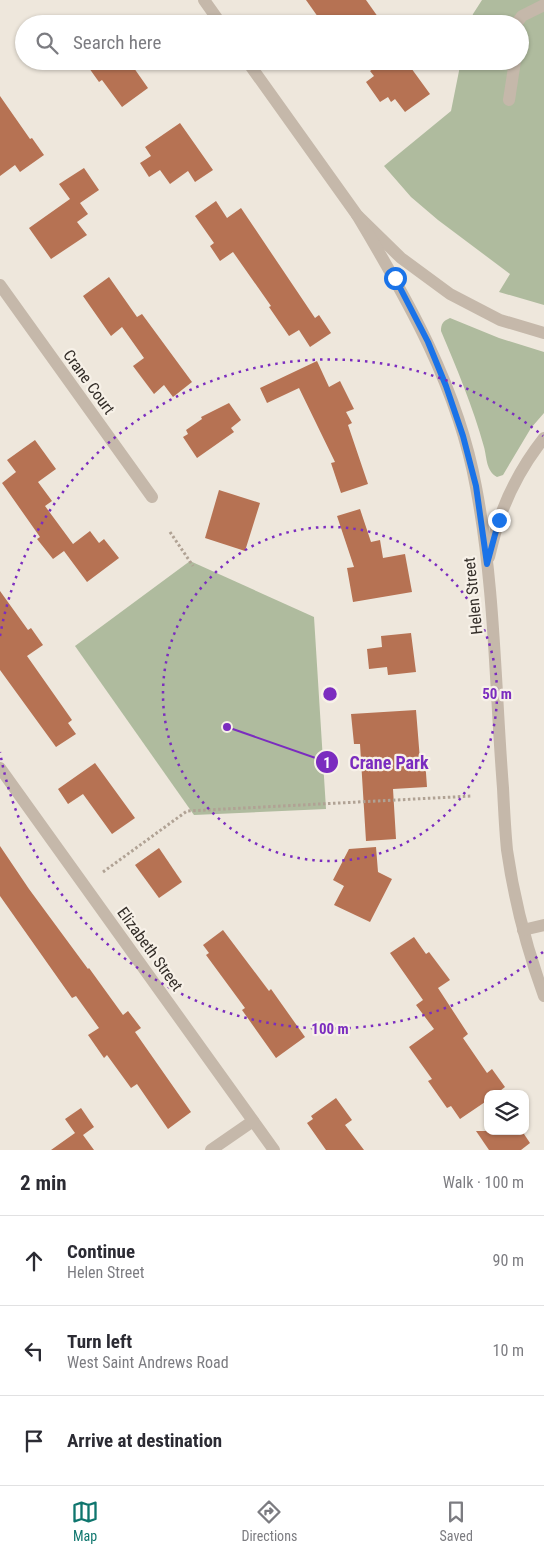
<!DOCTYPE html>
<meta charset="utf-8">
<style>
:root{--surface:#fff;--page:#f7f7f7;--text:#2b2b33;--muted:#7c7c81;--line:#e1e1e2;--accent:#0f766e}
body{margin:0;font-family:"Roboto Condensed",sans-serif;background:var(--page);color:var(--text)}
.controls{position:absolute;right:15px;bottom:15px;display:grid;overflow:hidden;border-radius:10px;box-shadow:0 1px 4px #0004}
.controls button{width:45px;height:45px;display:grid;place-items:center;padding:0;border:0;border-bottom:1px solid var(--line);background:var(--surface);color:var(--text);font:25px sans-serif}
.stop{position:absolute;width:15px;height:15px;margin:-11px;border:4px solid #1a73e8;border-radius:50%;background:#fff}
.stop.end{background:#1a73e8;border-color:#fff;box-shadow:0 1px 5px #0008}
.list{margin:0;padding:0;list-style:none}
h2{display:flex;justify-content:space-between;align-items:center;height:65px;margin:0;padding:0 20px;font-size:21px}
h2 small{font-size:16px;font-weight:400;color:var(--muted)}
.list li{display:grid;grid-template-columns:32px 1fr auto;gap:15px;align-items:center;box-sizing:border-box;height:90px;padding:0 20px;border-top:1px solid var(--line)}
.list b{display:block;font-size:19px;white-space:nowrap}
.list p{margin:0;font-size:16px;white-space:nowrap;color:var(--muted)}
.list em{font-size:16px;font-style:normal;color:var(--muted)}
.icon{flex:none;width:28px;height:28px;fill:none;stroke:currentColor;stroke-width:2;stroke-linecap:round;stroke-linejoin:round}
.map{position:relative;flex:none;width:544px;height:1150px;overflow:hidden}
.search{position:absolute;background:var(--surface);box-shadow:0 1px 4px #0004;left:15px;right:15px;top:15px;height:55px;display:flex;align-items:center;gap:12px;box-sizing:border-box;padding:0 18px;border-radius:28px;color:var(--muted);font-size:19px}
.sheet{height:335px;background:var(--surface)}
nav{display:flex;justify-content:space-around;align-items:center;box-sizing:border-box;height:70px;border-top:1px solid var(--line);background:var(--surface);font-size:14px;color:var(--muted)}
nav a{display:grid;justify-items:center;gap:2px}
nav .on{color:var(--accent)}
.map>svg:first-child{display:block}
.green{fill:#afbb9e}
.building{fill:#b67253}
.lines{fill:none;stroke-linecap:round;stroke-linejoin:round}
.path{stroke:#b0a294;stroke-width:3;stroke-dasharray:2.5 2.5;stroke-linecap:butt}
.minor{stroke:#c5b8aa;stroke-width:12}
.route{stroke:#1a73e8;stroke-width:6}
.ring{fill:none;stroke:#7b2cbf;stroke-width:2.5;stroke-dasharray:2.5 5}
.labels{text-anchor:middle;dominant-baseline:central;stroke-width:4.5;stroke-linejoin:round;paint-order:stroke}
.street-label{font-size:16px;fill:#332d28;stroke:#f7f1e8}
.centre{fill:#7b2cbf;stroke:#f7f1e8;stroke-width:2.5}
.ring-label{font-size:15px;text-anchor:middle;font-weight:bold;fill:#7b2cbf;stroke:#f7f1e8;stroke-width:4.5;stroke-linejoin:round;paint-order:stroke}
.leader{fill:none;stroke:#7b2cbf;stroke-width:2}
.callout-dot{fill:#7b2cbf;stroke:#f7f1e8;stroke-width:2}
.mark-label{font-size:15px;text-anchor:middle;font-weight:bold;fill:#fff}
.callout-label{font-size:18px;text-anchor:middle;font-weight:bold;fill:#7b2cbf;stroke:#f7f1e8;stroke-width:4.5;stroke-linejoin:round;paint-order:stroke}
</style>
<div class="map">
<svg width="544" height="1150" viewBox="0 0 544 1150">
<rect width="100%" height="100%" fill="#eee7dc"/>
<g class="green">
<polygon points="482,0 544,0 544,305 499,292 510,274 438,220 411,197 384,166 451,111 461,61 520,61 520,24 470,24 473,14"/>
<path d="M 450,318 L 499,338 L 544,352 L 544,413 L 531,428 L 503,475 L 497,477 C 486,471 487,458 484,447 C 473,407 457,369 441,331 C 441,324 443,321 450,318 Z"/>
<polygon points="190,561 314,617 326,809 194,815 75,646"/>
</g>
<g class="building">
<polygon points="306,0 366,0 383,24 323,24"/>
<polygon points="84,61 129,61 148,88 122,107 102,80 99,82"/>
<polygon points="369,61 406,61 430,94 405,112 395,99 391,102 388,97 380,102 366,82 374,76 370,71 374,68"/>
<polygon points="0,96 30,139 32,138 44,155 20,172 15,165 0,176"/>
<polygon points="180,123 213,170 195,182 188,171 170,184 160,170 149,177 140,163 151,156 145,147"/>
<polygon points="84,168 99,190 80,203 88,214 77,222 87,235 51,259 29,228 70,199 59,184"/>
<polygon points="216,201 227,218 241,208 315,318 319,315 331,333 310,347 299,330 289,336 269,307 271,306 233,252 220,261 210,246 214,243 195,216"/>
<polygon points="109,277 137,317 142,314 192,382 173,397 164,385 154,394 133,366 144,358 122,327 111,336 83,296"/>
<polygon points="317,361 329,387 340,381 354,409 346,412 352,423 348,425 368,484 341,493 331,463 335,462 299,388 267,403 260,388"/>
<polygon points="229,403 241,420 231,428 234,432 197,458 183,437 188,434 186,430 202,419 201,417"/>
<polygon points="35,440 56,469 38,482 52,501 45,506 73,544 90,531 99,543 104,539 119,558 87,582 64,551 53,559 37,539 40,537 2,483 16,472 7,460"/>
<polygon points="219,490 260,503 245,551 205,538"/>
<polygon points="360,509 371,542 380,540 383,558 405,554 412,592 353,602 347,568 354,567 337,516"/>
<polygon points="0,591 28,630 31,628 43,645 27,656 72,720 68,723 76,734 56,747 0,670"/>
<polygon points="411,633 416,672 388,675 387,667 369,669 367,649 382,647 381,636"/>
<polygon points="416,710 420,760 425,759 427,787 393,789 396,839 366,841 360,744 354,744 351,714"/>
<polygon points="95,763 135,818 112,834 83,794 68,804 58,789"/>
<polygon points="0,846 29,889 88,969 89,968 123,1015 128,1011 141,1028 135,1032 191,1112 168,1129 137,1084 131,1088 107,1055 104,1058 88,1035 99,1028 76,996 72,998 0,896"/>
<polygon points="376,847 378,872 392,879 370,922 334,905 344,886 333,880 349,849"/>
<polygon points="159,848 182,882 159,898 135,865"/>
<polygon points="223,930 269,991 271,989 305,1037 276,1058 242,1010 245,1008 206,955 209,953 203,945"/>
<polygon points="414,937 426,954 429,952 450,980 438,988 468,1034 463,1038 487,1073 492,1069 505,1087 496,1094 488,1094 488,1100 460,1119 451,1106 447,1108 428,1081 432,1079 409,1047 434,1029 416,1005 423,1000 390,953"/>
<polygon points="336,1098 352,1120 345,1125 364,1150 326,1150 307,1123 313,1119 311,1116"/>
<polygon points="81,1108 94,1127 83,1135 94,1150 51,1150 75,1133 65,1119"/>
<polygon points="476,1131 522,1131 530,1143 521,1150 489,1150"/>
</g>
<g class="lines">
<g class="path">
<polyline points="170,532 193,566"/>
<polyline points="103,872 187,811 472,796"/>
</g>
<g class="minor">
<polyline points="204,0 221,24"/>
<polyline points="516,24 522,16 544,5"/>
<polyline points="247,61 357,215 401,258 450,294 500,320 544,333"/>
<polyline points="509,100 515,61"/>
<path d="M 357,215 C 408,300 458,388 476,487 C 495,586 495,688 503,788 C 504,809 505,829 507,850 C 514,899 527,949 544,996"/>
<polyline points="0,285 152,497"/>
<path d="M 489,557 C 492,545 495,532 499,520 C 509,491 525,462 544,438"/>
<polyline points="0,768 274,1150"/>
<polyline points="523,930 544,925"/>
<polyline points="211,1150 253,1121"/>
</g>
</g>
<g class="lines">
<polyline class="route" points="395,278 428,342 446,386 463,436 476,486 487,564 499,520"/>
</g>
<g class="ring">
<circle cx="330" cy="694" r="167"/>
<path d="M543 952A335 335 0 0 1 0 752M0 636A335 335 0 0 1 543 436"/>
</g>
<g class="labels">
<g class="street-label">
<text transform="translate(89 382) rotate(54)">Crane Court</text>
<text transform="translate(473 596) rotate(-96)">Helen Street</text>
<text transform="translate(150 949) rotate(54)">Elizabeth Street</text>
</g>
</g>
<circle cx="330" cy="694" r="8" class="centre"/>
<g class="ring-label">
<text x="497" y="699">50 m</text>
<text x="330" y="1034">100 m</text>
</g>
<path class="leader" d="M227 727L327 762"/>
<g class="callout-dot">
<circle cx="227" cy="727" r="5"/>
<circle cx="327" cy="762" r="12"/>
</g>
<g class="mark-label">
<text x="327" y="768">1</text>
</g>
<g class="callout-label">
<text x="389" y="769">Crane Park</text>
</g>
</svg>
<div class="controls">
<button><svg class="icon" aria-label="layers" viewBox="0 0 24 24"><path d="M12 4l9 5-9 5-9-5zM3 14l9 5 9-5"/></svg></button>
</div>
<div class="stop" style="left:395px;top:278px"></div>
<div class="stop end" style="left:499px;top:520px"></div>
<div class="search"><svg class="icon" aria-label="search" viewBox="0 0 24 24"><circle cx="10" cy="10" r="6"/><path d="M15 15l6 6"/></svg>Search here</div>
</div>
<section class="sheet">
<h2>2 min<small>Walk · 100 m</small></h2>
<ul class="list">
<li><svg class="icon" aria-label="ahead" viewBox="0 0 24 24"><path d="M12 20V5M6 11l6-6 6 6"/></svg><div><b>Continue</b><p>Helen Street</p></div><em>90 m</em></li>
<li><svg class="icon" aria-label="left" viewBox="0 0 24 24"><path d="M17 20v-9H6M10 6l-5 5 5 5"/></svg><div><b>Turn left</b><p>West Saint Andrews Road</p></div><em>10 m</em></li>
<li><svg class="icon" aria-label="arrive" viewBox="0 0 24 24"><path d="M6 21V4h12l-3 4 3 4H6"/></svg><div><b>Arrive at destination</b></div></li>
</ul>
</section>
<nav>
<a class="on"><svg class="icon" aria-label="map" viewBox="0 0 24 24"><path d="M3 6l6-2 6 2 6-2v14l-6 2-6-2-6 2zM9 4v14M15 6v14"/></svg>Map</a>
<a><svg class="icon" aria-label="directions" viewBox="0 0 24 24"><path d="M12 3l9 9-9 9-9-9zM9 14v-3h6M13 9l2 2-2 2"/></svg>Directions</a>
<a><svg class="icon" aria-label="saved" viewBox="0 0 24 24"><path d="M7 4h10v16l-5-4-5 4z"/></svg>Saved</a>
</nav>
